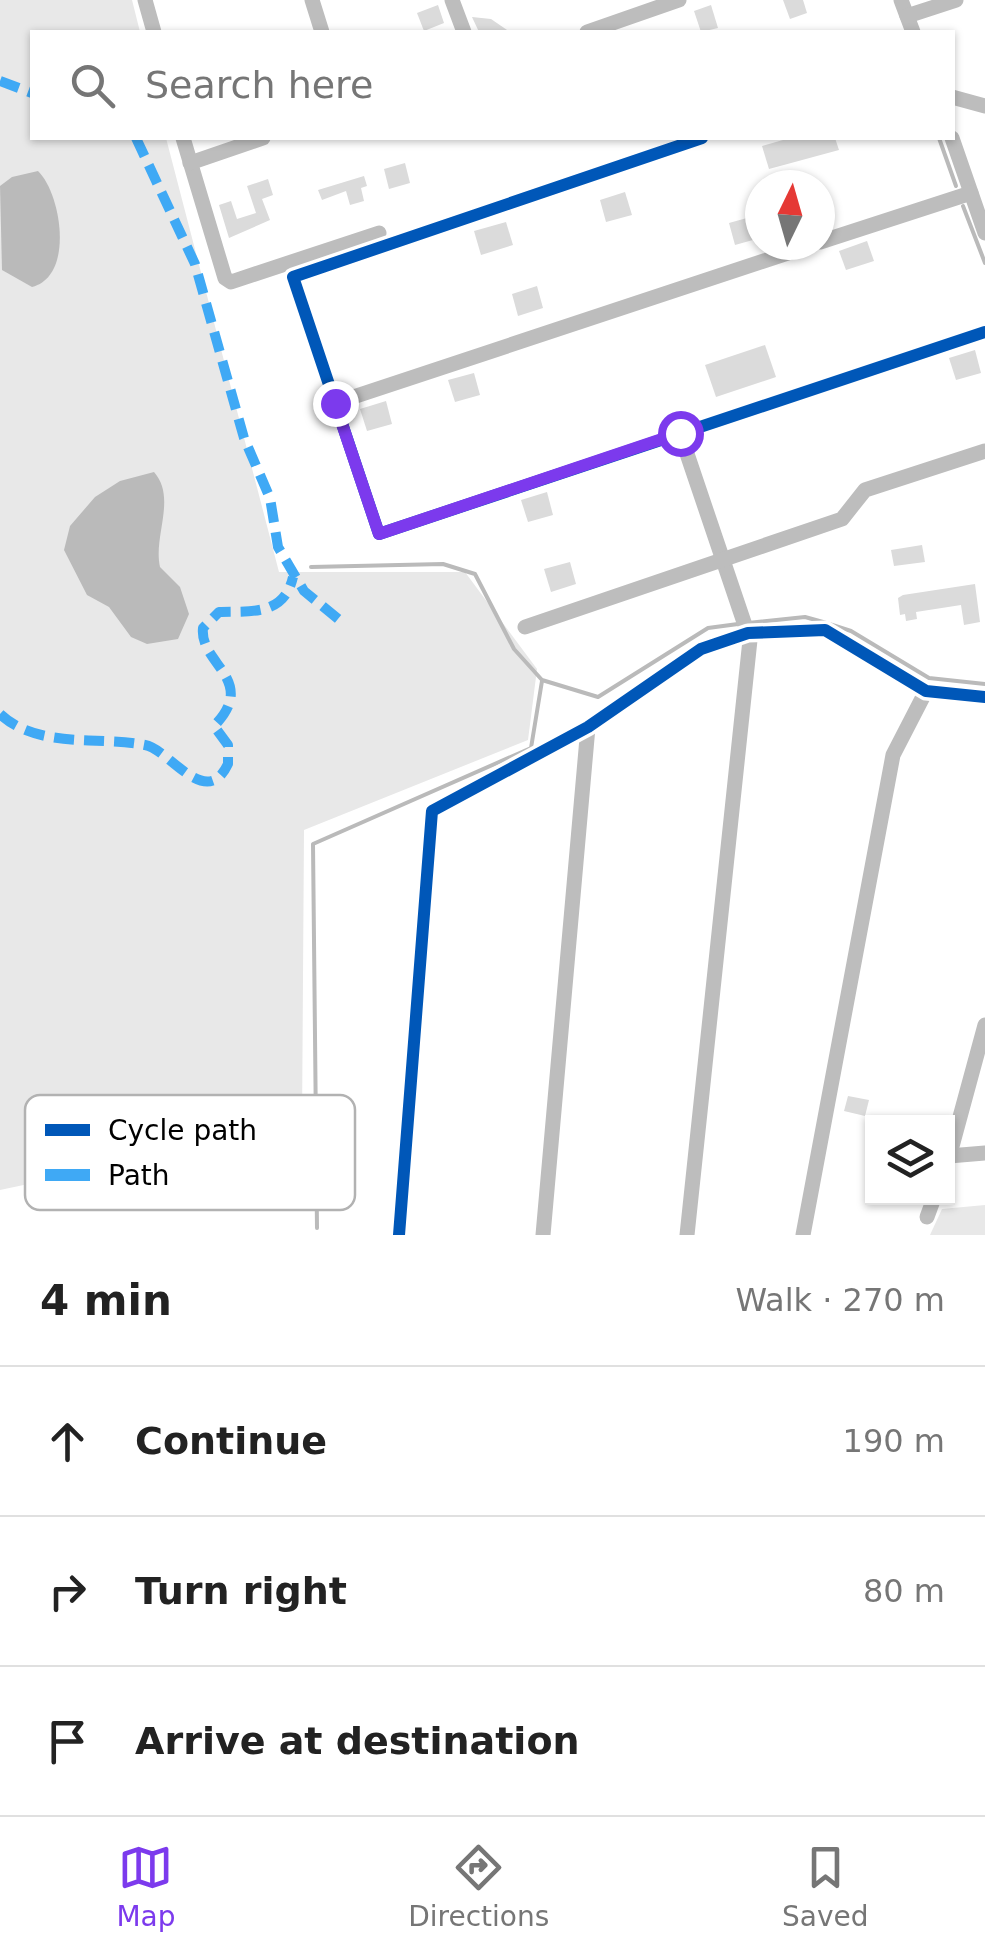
<!DOCTYPE html>
<meta charset="utf-8">
<style>
:root{--surface:#fff;--page:#f2f2f2;--text:#222;--muted:#767676;--line:#e0e0e0;--accent:#7c3aed}
body{margin:0;font-family:"DejaVu Sans",sans-serif;background:var(--page);color:var(--text)}
.controls{position:absolute;right:30px;bottom:30px;display:grid;overflow:hidden;border-radius:0px;box-shadow:0 2px 8px #0004}
.controls button{width:90px;height:90px;display:grid;place-items:center;padding:0;border:0;border-bottom:2px solid var(--line);background:var(--surface);color:var(--text);font:50px sans-serif}
.compass{position:absolute;left:745px;top:170px;width:90px;height:90px;border-radius:50%;background:var(--surface);box-shadow:0 2px 8px #0004;rotate:5deg}
.stop{position:absolute;width:30px;height:30px;margin:-22px;border:8px solid #7c3aed;border-radius:50%;background:#fff}
.stop.end{background:#7c3aed;border-color:#fff;box-shadow:0 2px 10px #0008}
.list{margin:0;padding:0;list-style:none}
h2{display:flex;justify-content:space-between;align-items:center;height:130px;margin:0;padding:0 40px;font-size:42px}
h2 small{font-size:32px;font-weight:400;color:var(--muted)}
.list li{display:grid;grid-template-columns:65px 1fr auto;gap:30px;align-items:center;box-sizing:border-box;height:150px;padding:0 40px;border-top:2px solid var(--line)}
.list b{display:block;font-size:38px;white-space:nowrap}
.list em{font-size:32px;font-style:normal;color:var(--muted)}
.icon{flex:none;width:55px;height:55px;fill:none;stroke:currentColor;stroke-width:2;stroke-linecap:round;stroke-linejoin:round}
.map{position:relative;flex:none;width:985px;height:1235px;overflow:hidden}
.search{position:absolute;background:var(--surface);box-shadow:0 2px 8px #0004;left:30px;right:30px;top:30px;height:110px;display:flex;align-items:center;gap:25px;box-sizing:border-box;padding:0 35px;border-radius:0px;color:var(--muted);font-size:38px}
.sheet{height:580px;background:var(--surface)}
nav{display:flex;justify-content:space-around;align-items:center;box-sizing:border-box;height:140px;border-top:2px solid var(--line);background:var(--surface);font-size:28px;color:var(--muted)}
nav a{display:grid;justify-items:center;gap:5px}
nav .on{color:var(--accent)}
.map>svg:first-child{display:block}
.green{fill:#e8e8e8}
.water{fill:#bababa}
.lines{fill:none;stroke-linecap:round;stroke-linejoin:round}
.stream{stroke:#bababa;stroke-width:4}
.building{fill:#dbdbdb}
.minor{stroke:#bdbdbd;stroke-width:15}
.quiet{stroke:#3fa9f5;stroke-width:10;stroke-dasharray:20 10;stroke-linecap:butt}
.cycleway-casing{stroke:#fff;stroke-width:19}
.cycleway{stroke:#0057b8;stroke-width:12}
.route{stroke:#7c3aed;stroke-width:12}
.key{fill:#fff;stroke:#b2b2b2;stroke-width:2.5}
.key-label{font-size:28px;fill:#000}
</style>
<div class="map">
<svg width="985" height="1235" viewBox="0 0 985 1235">
<rect width="100%" height="100%" fill="#fff"/>
<g class="green">
<polygon points="0,0 132,0 140,32 32,32 32,138 166,138 279,572 465,572 537,669 528,740 304,830 302,1126 0,1190"/>
<polygon points="985,1205 985,1235 930,1235 942,1209"/>
</g>
<g class="water">
<path d="M 38,171 C 61,193 75,276 32,287 L 2,270 L 0,186 L 12,177 Z"/>
<path d="M 154,472 C 177,498 153,536 160,567 L 180,587 L 189,614 L 178,639 L 147,644 L 131,637 L 109,607 L 87,595 L 64,550 L 70,526 L 95,497 L 120,481 Z"/>
</g>
<g class="lines">
<g class="stream">
<polyline points="939,138 956,186"/>
<polyline points="963,206 985,263"/>
<polyline points="311,567 443,564 475,574 514,649 542,680 598,697 708,628 738,624"/>
<polyline points="748,623 805,617 823,622 851,631 929,678 985,684"/>
<polyline points="317,1228 313,844 531,748 542,681"/>
</g>
</g>
<g class="building">
<polygon points="783,0 803,0 807,13 790,19"/>
<polygon points="438,5 444,23 424,31 417,13"/>
<polygon points="711,5 718,28 701,32 694,11"/>
<polygon points="472,17 491,19 510,32 479,32"/>
<polygon points="790,138 835,138 839,150 769,169 762,146"/>
<polygon points="405,163 410,183 389,189 384,169"/>
<polygon points="364,176 367,186 361,188 364,201 350,205 346,191 322,200 318,190"/>
<polygon points="268,179 273,195 262,199 270,220 229,238 219,205 231,201 237,219 256,213 247,186"/>
<polygon points="625,192 632,215 606,222 600,200"/>
<polygon points="754,216 760,238 735,245 729,223"/>
<polygon points="506,222 513,245 481,255 474,231"/>
<polygon points="867,241 874,261 846,270 839,251"/>
<polygon points="537,286 543,308 518,316 512,294"/>
<polygon points="765,345 776,377 716,397 705,365"/>
<polygon points="975,350 981,373 956,380 949,358"/>
<polygon points="474,373 480,395 455,402 448,380"/>
<polygon points="386,401 392,424 367,431 360,409"/>
<polygon points="547,492 553,515 528,522 521,500"/>
<polygon points="922,545 925,562 894,566 891,550"/>
<polygon points="570,562 576,584 551,592 544,569"/>
<polygon points="975,584 980,622 964,625 961,605 916,612 917,619 906,621 905,614 900,615 898,598 903,595"/>
<polygon points="848,1096 869,1100 865,1116 844,1111"/>
</g>
<g class="lines">
<g class="minor">
<polyline points="145,0 154,32"/>
<polyline points="312,0 322,32"/>
<polyline points="452,0 464,32"/>
<polyline points="901,0 913,32"/>
<polyline points="907,16 956,0"/>
<polyline points="587,32 679,0"/>
<polyline points="952,97 985,106"/>
<polyline points="183,138 225,278 231,282 379,233"/>
<polyline points="702,138 293,277 379,534 985,332"/>
<polyline points="952,138 985,233"/>
<polyline points="190,163 263,138"/>
<polyline points="820,242 971,193"/>
<polyline points="335,403 812,245"/>
<polyline points="680,433 750,640 687,1235"/>
<polyline points="525,627 842,519 865,490 985,451"/>
<polyline points="949,1156 985,1153"/>
<polyline points="948,1161 985,1025"/>
<polyline points="927,1217 934,1198"/>
<polyline points="399,1235 432,811 588,727 701,649 748,633 825,630 926,691 985,697"/>
<polyline points="543,1235 588,727"/>
<polyline points="803,1235 893,755 926,691"/>
</g>
<g class="quiet">
<polyline points="0,81 32,93"/>
<polyline points="136,138 195,264 244,438 270,498 278,547 304,591 342,622"/>
<path d="M 0,714 C 37,749 98,736 145,745 C 169,749 206,811 228,764 L 228,745 L 214,726 C 259,680 199,664 203,628 L 219,612 C 251,611 284,616 293,577"/>
</g>
<defs>
<g id="cycleway">
<polyline points="702,138 293,277 379,534 985,332"/>
<polyline points="399,1235 432,811 588,727 701,649 748,633 825,630 926,691 985,697"/>
</g>
</defs>
<use href="#cycleway" class="cycleway-casing"/>
<use href="#cycleway" class="cycleway"/>
</g>
<g class="lines">
<polyline class="route" points="335,403 379,534 680,433"/>
</g>
<rect x="25" y="1095" width="330" height="115" rx="15" class="key"/>
<rect x="45" y="1124" width="45" height="12" fill="#0057b8"/>
<rect x="45" y="1169" width="45" height="12" fill="#3fa9f5"/>
<g class="key-label">
<text x="108" y="1140">Cycle path</text>
<text x="108" y="1185">Path</text>
</g>
</svg>
<div class="controls">
<button><svg class="icon" aria-label="layers" viewBox="0 0 24 24"><path d="M12 4l9 5-9 5-9-5zM3 14l9 5 9-5"/></svg></button>
</div>
<svg class="compass" viewBox="-18 -18 36 36"><path d="M0-13l5 13h-10z" fill="#e53935"/><path d="M0 13l5-13h-10z" fill="#767676"/></svg>
<div class="stop" style="left:680px;top:433px"></div>
<div class="stop end" style="left:335px;top:403px"></div>
<div class="search"><svg class="icon" aria-label="search" viewBox="0 0 24 24"><circle cx="10" cy="10" r="6"/><path d="M15 15l6 6"/></svg>Search here</div>
</div>
<section class="sheet">
<h2>4 min<small>Walk · 270 m</small></h2>
<ul class="list">
<li><svg class="icon" aria-label="ahead" viewBox="0 0 24 24"><path d="M12 20V5M6 11l6-6 6 6"/></svg><div><b>Continue</b></div><em>190 m</em></li>
<li><svg class="icon" aria-label="right" viewBox="0 0 24 24"><path d="M7 20v-9h11M14 6l5 5-5 5"/></svg><div><b>Turn right</b></div><em>80 m</em></li>
<li><svg class="icon" aria-label="arrive" viewBox="0 0 24 24"><path d="M6 21V4h12l-3 4 3 4H6"/></svg><div><b>Arrive at destination</b></div></li>
</ul>
</section>
<nav>
<a class="on"><svg class="icon" aria-label="map" viewBox="0 0 24 24"><path d="M3 6l6-2 6 2 6-2v14l-6 2-6-2-6 2zM9 4v14M15 6v14"/></svg>Map</a>
<a><svg class="icon" aria-label="directions" viewBox="0 0 24 24"><path d="M12 3l9 9-9 9-9-9zM9 14v-3h6M13 9l2 2-2 2"/></svg>Directions</a>
<a><svg class="icon" aria-label="saved" viewBox="0 0 24 24"><path d="M7 4h10v16l-5-4-5 4z"/></svg>Saved</a>
</nav>
